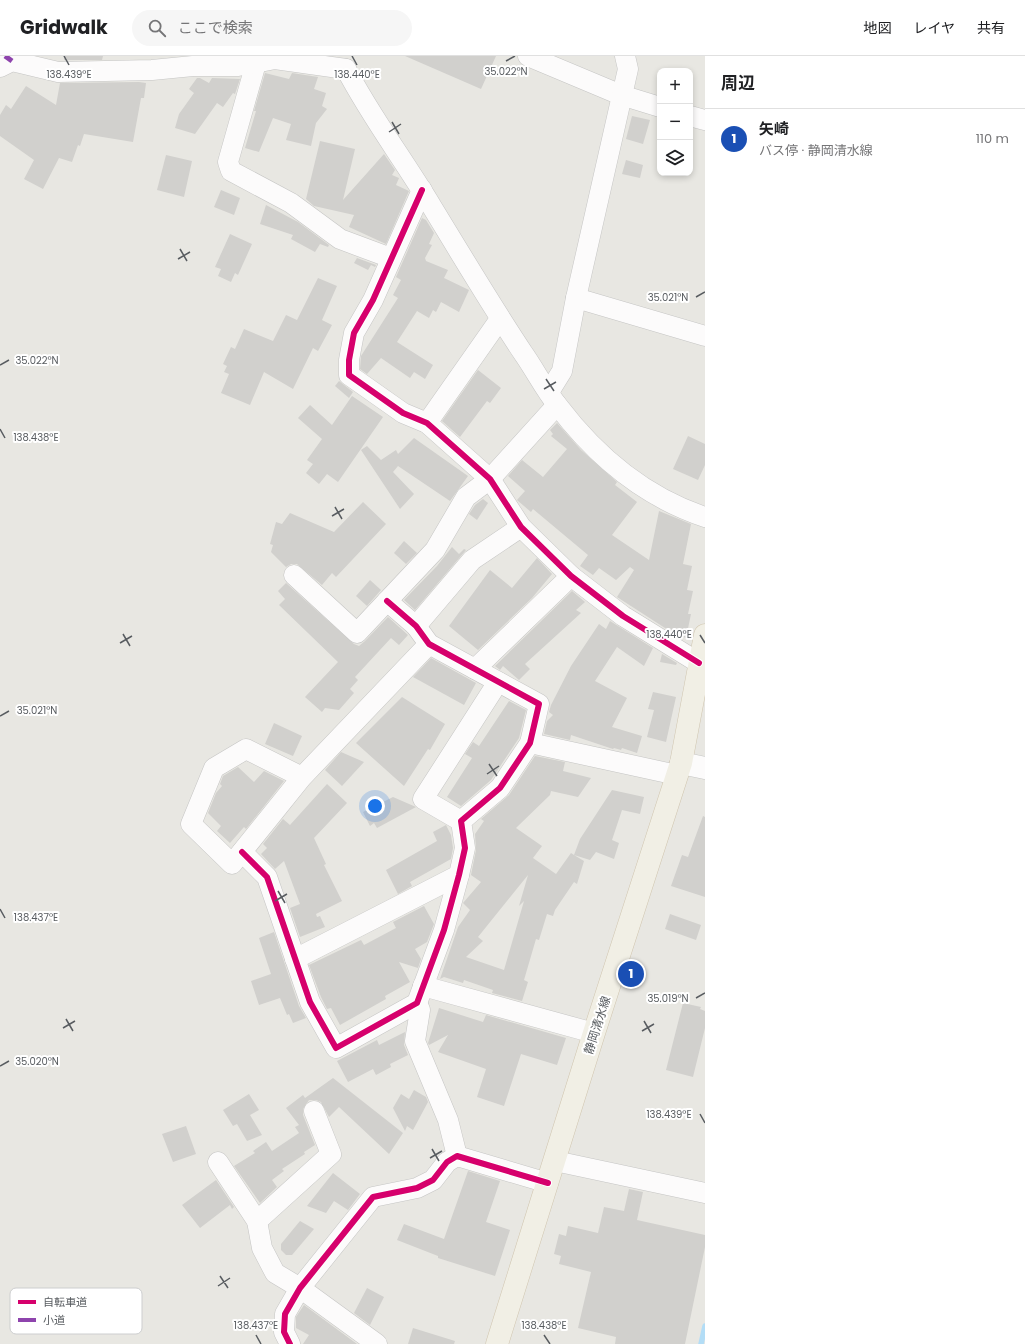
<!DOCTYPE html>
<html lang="ja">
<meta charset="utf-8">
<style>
:root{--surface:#fff;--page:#f6f6f6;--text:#202124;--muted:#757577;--line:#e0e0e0;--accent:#ea580c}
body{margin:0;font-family:Poppins,"Noto Sans JP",sans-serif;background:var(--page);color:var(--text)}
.controls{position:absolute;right:12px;top:12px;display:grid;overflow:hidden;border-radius:8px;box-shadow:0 2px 6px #0003}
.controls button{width:36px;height:36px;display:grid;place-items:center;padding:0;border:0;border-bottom:1px solid var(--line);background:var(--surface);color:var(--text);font:20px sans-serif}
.you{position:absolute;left:375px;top:750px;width:14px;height:14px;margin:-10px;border:3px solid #fff;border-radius:50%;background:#1a73e8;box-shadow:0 0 0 6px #1a73e833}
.badge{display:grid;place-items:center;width:26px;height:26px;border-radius:50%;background:var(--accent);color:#fff;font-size:13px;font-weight:700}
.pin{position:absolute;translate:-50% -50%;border:2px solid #fff;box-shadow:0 1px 4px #0006}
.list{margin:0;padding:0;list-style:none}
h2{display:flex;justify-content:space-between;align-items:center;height:52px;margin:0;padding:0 16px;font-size:17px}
h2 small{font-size:13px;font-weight:400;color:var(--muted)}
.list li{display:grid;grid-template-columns:26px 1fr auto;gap:12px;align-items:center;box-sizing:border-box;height:60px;padding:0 16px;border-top:1px solid var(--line)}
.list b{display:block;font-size:15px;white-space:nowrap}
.list p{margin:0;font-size:13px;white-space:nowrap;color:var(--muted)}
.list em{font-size:13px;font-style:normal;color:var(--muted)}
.icon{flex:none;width:22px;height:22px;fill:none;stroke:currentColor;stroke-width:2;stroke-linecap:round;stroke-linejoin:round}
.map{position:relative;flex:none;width:705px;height:1288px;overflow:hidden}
header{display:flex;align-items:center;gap:24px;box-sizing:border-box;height:56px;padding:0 20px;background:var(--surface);border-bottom:1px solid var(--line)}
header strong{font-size:19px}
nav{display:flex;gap:22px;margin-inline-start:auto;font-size:14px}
.search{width:280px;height:36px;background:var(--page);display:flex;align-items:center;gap:10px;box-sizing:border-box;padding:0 14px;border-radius:22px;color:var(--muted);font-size:15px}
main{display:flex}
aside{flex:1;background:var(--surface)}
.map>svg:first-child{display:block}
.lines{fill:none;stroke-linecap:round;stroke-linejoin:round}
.stream{stroke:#b3ddf6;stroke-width:5.5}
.building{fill:#d1d0cd;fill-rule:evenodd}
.street-casing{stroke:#c5c5c4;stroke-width:21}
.secondary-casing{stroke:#c5c6c5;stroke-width:23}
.primary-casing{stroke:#d0c5af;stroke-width:23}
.street{stroke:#fcfbfb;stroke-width:20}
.secondary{stroke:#fcfbfb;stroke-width:22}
.primary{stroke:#f1efe5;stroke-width:22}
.quiet{stroke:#8e44ad;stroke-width:5;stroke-dasharray:10 5;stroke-linecap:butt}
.cycleway-casing{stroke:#fff;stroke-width:8}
.cycleway{stroke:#d6006c;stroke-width:6}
.ticks{fill:none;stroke:#585c60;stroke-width:1.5}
.labels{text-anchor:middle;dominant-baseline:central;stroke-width:4;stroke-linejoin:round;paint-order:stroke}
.street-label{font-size:12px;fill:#585c60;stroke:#fff}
.key{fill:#fff;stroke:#cdcecf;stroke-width:1}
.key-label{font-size:11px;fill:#585c60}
.ticks-label{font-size:10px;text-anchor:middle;fill:#585c60;stroke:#fff;stroke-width:4;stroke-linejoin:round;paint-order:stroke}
</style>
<header>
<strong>Gridwalk</strong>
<div class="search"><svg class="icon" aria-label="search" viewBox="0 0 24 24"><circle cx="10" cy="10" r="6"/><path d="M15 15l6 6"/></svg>ここで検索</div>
<nav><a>地図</a><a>レイヤ</a><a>共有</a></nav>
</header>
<main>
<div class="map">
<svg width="705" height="1288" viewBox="0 0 705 1288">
<rect width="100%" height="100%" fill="#e8e7e2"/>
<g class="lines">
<polyline class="stream" points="701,1288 705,1270"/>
</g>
<g class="building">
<polygon points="65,0 103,0 102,4 64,4"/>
<polygon points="405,0 496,0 481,33"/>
<polygon points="265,17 289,23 292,17 318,21 314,33 326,37 322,50 327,53 316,67 311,90 286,84 291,68 273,62 259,96 245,92 256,55 254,55"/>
<polygon points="197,22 200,22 209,27 212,22 240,23 235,38 233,37 223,51 217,47 195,78 175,72 179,58 194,37 189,33"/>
<polygon points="139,26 146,27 144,42 141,42 133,86 84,78 80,90 78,89 72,106 59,102 43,133 24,123 34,104 0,80 0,59 6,49 11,53 26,30 56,49 60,27"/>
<polygon points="632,60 650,64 643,88 626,83"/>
<polygon points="320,85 355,93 343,144 384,98 395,114 392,119 399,122 396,129 409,135 386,188 349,171 354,159 314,150 306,143"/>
<polygon points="166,99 192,105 184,141 157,134"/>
<polygon points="626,104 643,109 640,122 622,118"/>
<polygon points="221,134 240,142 234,159 214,151"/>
<polygon points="266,149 298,166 329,189 328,191 320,188 315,196 291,183 293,179 260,168"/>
<polygon points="422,162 426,164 434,177 429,188 432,189 425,202 426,205 448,214 444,222 469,234 459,256 441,246 436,256 433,254 429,262 417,255 397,286 433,309 425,323 414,316 410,322 381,302 367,318 360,313 361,300 398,242 393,239 401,224 396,221"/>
<polygon points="230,178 252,188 238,219 235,217 231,226 218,220 221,213 215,211"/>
<polygon points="357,202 376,209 375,211 371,209 368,214 354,207"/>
<polygon points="318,222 337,230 322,264 332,269 318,295 313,292 293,333 264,316 250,349 221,337 229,318 224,316 227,310 223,308 231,291 235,293 244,273 273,285 286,259 297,264"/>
<polygon points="478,314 501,332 490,347 487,345 460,381 442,365"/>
<polygon points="339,325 353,336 349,342 335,330"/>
<polygon points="352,340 383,361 338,426 327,418 319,428 306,417 313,408 307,404 322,383 298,362 310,349 332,369"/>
<polygon points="557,367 581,394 617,426 615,429 637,446 612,479 649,504 659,455 691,468 683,508 692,510 687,534 693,535 688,558 691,558 686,582 683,581 682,583 617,541 634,514 630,511 616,524 599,512 593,519 580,510 588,499 533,453 531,456 517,444 525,435 508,420 522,404 543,421 567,393 551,380 553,378 550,374"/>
<polygon points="688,380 705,388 705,409 698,424 673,413"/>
<polygon points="414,382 468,420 450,445 398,410 393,416 414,438 400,453 361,394 367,390 381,404 396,394 398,398"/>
<polygon points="483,443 488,447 477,464 469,458 475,449"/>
<polygon points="363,446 386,468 336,521 332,517 322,529 297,508 291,508 286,511 271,496 273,489 270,488 276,466 282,468 290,457 334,476"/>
<polygon points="404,485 417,497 406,508 394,497"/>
<polygon points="452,491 459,498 464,493 466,494 415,554 404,544 437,510"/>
<polygon points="537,502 552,518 532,542 478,594 449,570 490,514 512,532"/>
<polygon points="370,524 381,534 367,550 356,540"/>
<polygon points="286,527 354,588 359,590 365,585 388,561 408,579 399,589 391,582 355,621 358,624 350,633 354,637 339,654 325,652 322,656 305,641 338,606 279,549 285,543 278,535"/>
<polygon points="572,535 585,546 576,554 581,557 525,608 530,613 519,624 503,610 500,614 495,610"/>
<polygon points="610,565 653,592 644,610 617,591 595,625 627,642 612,671 642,680 637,697 622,692 621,694 614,692 613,693 571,679 570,684 544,678 547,665 553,659 549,656 551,649 571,610 599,568 606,573"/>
<polygon points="662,598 677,607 676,609 660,606"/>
<polygon points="431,602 476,627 464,649 413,621"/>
<polygon points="653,636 676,641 666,686 647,681 654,654 648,653"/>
<polygon points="402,641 445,668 430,694 428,693 404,730 356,687"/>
<polygon points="509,645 526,654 519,682 491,724 461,750 447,741 472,702 465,698 473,686 479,690"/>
<polygon points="274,667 302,680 293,700 265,688"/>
<polygon points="341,696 364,706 342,730 325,714"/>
<path d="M 535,700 L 565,706 L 563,715 L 591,722 L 578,741 L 551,735 L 550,739 L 516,772 L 542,790 L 533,802 L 556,818 L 571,797 L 574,799 L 580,783 L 612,734 L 644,741 L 640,758 L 622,754 L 612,784 L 619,787 L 614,803 L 596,796 L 590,804 L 574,799 L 584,805 L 577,828 L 574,826 L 555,854 L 553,860 L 547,858 L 539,884 L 536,883 L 524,924 L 528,926 L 522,945 L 492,937 L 493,934 L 464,924 L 463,927 L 444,921 L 440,923 L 458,871 L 470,854 L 463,847 L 481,826 L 471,819 L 476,794 L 475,778 L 484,765 L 481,763 L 509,739 ZM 528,819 L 519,850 L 524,845 L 504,914 L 466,901 L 483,885 L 478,881 Z"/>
<polygon points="238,711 254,726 264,715 284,725 246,773 244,771 230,787 217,775 221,770 208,757 216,737 222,730 220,728 223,720"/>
<polygon points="327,728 347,747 314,782 326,808 324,809 342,845 316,858 317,861 320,860 325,871 300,881 290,852 300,848 284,805 275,813 261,798 267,792 263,788 283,763 290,769"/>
<polygon points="393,741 416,751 377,772 374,767 370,770 363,756"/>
<polygon points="703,760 705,761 705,841 671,830 682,799 688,801"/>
<polygon points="446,769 451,779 453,792 451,803 410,826 412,830 398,838 386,814 437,785 433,776"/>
<polygon points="424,850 434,868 427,886 415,893 421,903 418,912 399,906 410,926 385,940 386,943 340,969 331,952 327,953 321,941 309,909 361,884 364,889 396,872 393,866"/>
<polygon points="670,858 701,869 696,884 665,873"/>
<polygon points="274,876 299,950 306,962 293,967 289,958 287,959 280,942 259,949 251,925 271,918 259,882"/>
<polygon points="683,947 701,951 700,953 705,955 705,972 693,1021 666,1014"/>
<polygon points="439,952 483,966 486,959 566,982 557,1009 521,998 504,1050 477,1041 486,1013 438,996 448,979 429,989 428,987"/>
<polygon points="405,976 404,989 408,999 390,1008 391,1011 376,1019 373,1013 348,1026 337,1005 377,984 379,989"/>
<polygon points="333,1022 403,1077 389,1098 339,1051 329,1061 321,1046 316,1044 309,1044 303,1053 303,1059 315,1089 304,1096 305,1098 282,1113 284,1115 272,1124 277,1131 260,1147 234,1110 255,1097 253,1095 266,1086 272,1095 299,1077 295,1071 299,1069 286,1052 303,1039 305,1042"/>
<polygon points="414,1034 426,1041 428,1046 413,1074 407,1070 405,1075 393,1052 401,1038 409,1043"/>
<polygon points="249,1038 259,1054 250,1059 262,1079 247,1085 237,1068 233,1070 223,1054"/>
<polygon points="186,1070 196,1098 173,1106 162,1078"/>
<polygon points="468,1115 500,1125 486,1166 510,1174 495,1220 438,1202 438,1200 397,1184 404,1168 444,1183"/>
<polygon points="333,1117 360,1138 348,1154 334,1145 326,1157 307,1150"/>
<polygon points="216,1124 234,1151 232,1153 230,1149 200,1172 182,1149"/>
<polygon points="629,1133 643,1136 637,1164 705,1179 705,1191 685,1288 615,1288 616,1281 578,1272 591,1216 559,1208 561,1200 554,1198 559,1178 566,1180 568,1170 598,1177 604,1151 624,1155"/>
<polygon points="300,1165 314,1173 292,1199 286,1199 281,1194 281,1188"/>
<polygon points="367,1232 384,1241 370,1269 354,1257"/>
<polygon points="304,1249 357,1288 303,1288 309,1279 296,1272 296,1261"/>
<polygon points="413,1272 455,1285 454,1288 408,1288"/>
</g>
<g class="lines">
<defs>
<g id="street">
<polyline points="528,0 621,39 660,51"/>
<polyline points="256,7 228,106 231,115 291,147 340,183 391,202"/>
<polyline points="0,11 12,5 58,16 152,14 193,10 238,10 275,3 346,13"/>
<path d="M 346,13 C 371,61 404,104 432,151 C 462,200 491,249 523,297 C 535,314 545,334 558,350 C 596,400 645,441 705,461"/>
<polyline points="690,60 705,64"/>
<polyline points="422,134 373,244 354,277 349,304 349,319 403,357 427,367 490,423 521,471 571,520 623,560 699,607"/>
<polyline points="576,242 705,280"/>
<polyline points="549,336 562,315 576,242 628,13 625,0"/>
<polyline points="427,367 500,263"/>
<polyline points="294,519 357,577 435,494 466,441 490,423 557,349"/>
<polyline points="416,570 472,504 521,471"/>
<polyline points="475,613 571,520"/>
<polyline points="530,687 677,719"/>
<polyline points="302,721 246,693 214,712 191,768 232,808 302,721 429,588"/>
<polyline points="461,765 423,743 498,626"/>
<polyline points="242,796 267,821 310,946 336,992 417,947 444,874 459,819 465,792 461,765 500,732 530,687 539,648 429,588 416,570 387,545"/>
<polyline points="295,903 459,819"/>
<polyline points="423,930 594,977"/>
<polyline points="417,947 420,954 415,985 448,1064 457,1100"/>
<polyline points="555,1105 705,1137"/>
<polyline points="218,1106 257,1165 262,1192 275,1217 300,1232 377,1288"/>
<polyline points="257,1165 331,1098 314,1055"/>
<polyline points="290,1288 284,1276 285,1258 300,1232 373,1141 417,1132 433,1124 447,1106 457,1100 548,1127"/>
</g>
<polyline id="secondary" points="681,707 705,712"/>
<polyline id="primary" points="497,1288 594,977 681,707 705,579"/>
</defs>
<use href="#street" class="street-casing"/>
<use href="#secondary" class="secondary-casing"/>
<use href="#primary" class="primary-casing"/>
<use href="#street" class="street"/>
<use href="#secondary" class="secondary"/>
<use href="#primary" class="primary"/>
<polyline class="quiet" points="5,0 12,5"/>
<defs>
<g id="cycleway">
<polyline points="422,134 373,244 354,277 349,304 349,319 403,357 427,367 490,423 521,471 571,520 623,560 699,607"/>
<polyline points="242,796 267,821 310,946 336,992 417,947 444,874 459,819 465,792 461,765 500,732 530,687 539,648 429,588 416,570 387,545"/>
<polyline points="290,1288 284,1276 285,1258 300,1232 373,1141 417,1132 433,1124 447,1106 457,1100 548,1127"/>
</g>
</defs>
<use href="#cycleway" class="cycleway-casing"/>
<use href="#cycleway" class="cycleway"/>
</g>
<path class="ticks" d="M 64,0 L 69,9M 352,0 L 357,9M 506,5 L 515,0M 392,66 L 399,78M 389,76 L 401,68M 180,193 L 187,205M 178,203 L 190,196M 696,241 L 705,236M 0,309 L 9,304M 546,323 L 554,335M 544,333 L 556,326M 0,373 L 5,382M 335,451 L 342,463M 332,460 L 344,453M 123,578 L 130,590M 700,579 L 705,587M 120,587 L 132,580M 0,660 L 9,655M 489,708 L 497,720M 487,718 L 499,710M 278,835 L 285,847M 275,845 L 287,838M 0,853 L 5,862M 696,942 L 705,937M 66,963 L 73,975M 644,965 L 651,977M 63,972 L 75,965M 642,975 L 654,968M 0,1010 L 9,1005M 700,1058 L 705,1067M 432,1093 L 439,1105M 430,1102 L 442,1095M 220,1220 L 228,1232M 218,1230 L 230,1222M 256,1279 L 261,1288M 544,1279 L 550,1288"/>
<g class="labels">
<g class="street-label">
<text transform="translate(597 969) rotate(-72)">静岡清水線</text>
</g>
</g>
<rect x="10" y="1232" width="132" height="46" rx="6" class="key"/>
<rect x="18" y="1244" width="18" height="4" fill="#d6006c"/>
<rect x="18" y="1262" width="18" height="4" fill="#8e44ad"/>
<g class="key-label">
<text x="43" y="1250">自転車道</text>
<text x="43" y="1268">小道</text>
</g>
<g class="ticks-label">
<text x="506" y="19">35.022°N</text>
<text x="69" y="22">138.439°E</text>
<text x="357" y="22">138.440°E</text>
<text x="668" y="245">35.021°N</text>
<text x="37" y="308">35.022°N</text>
<text x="36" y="385">138.438°E</text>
<text x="669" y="582">138.440°E</text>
<text x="37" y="658">35.021°N</text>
<text x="36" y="865">138.437°E</text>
<text x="668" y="946">35.019°N</text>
<text x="37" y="1009">35.020°N</text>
<text x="669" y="1062">138.439°E</text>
<text x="256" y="1273">138.437°E</text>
<text x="544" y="1273">138.438°E</text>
</g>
</svg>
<div class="controls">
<button>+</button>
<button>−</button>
<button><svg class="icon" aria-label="layers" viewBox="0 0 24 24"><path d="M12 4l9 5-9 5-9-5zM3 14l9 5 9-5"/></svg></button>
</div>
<div class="you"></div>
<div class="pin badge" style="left:631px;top:918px;background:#1a4fb4">1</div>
</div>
<aside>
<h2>周辺<small></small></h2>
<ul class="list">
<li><span class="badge" style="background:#1a4fb4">1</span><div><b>矢崎</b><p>バス停 · 静岡清水線</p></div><em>110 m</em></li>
</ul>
</aside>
</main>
